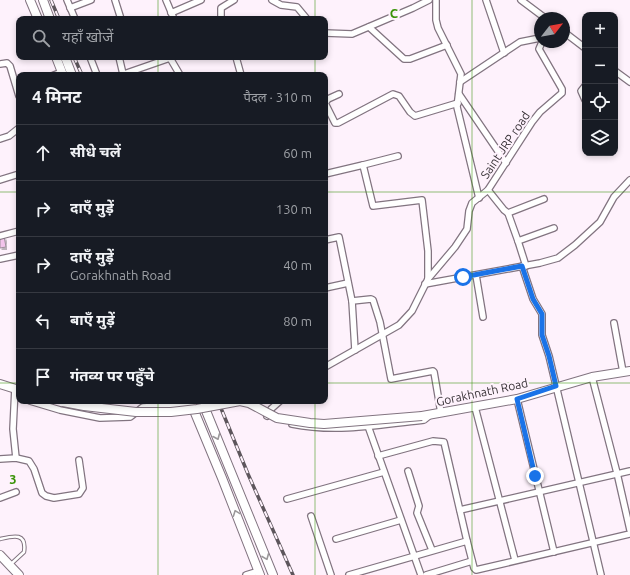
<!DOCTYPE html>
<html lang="hi">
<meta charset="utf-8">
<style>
:root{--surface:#171b24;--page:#242831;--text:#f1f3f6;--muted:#9ea1a6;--line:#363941}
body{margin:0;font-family:Ubuntu,"Noto Sans Devanagari",sans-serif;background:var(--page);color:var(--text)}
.controls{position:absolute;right:12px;top:12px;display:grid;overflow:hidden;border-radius:8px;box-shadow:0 2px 6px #0003}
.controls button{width:36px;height:36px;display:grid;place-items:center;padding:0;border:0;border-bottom:1px solid var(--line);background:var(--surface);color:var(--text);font:20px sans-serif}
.compass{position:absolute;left:534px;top:12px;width:36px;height:36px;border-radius:50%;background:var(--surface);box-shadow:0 2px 6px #0003;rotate:59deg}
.stop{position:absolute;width:12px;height:12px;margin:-9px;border:3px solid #1a73e8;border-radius:50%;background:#fff}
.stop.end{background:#1a73e8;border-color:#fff;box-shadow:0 1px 4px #0008}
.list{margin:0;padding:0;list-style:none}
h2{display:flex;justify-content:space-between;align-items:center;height:52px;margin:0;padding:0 16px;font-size:17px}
h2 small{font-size:13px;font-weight:400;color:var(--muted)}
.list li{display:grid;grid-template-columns:26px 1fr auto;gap:12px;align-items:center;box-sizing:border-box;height:56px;padding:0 16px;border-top:1px solid var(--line)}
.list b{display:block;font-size:15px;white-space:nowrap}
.list p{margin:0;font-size:13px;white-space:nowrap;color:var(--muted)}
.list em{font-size:13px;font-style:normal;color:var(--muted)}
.icon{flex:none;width:22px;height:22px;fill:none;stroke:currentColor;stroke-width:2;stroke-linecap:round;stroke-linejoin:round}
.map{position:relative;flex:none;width:630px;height:575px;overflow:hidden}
.search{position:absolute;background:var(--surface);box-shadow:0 2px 6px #0003;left:16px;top:16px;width:312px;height:44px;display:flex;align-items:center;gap:10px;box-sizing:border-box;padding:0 14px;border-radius:8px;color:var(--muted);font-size:15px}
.panel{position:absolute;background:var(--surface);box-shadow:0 2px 6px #0003;left:16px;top:72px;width:312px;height:332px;border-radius:8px}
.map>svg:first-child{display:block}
.building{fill:#f2c4eb;stroke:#9d8f9b;filter:url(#shadow)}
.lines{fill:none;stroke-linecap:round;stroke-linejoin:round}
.lane-casing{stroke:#827480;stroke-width:4.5}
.street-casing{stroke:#827480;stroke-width:8}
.secondary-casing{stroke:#827480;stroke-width:10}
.primary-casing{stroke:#827480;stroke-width:10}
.lane{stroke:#fff;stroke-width:2.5}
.street{stroke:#fff;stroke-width:5.5}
.secondary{stroke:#fff;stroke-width:8}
.primary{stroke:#fff;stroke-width:8}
.rail-casing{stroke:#5d565c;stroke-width:3.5}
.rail{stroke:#fef2fc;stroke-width:2;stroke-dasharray:6;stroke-linecap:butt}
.secondary-bridge-casing{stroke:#827480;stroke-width:10;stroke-linecap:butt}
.secondary-bridge{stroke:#fff;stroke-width:8}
.oneway{stroke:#9b989a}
.route{stroke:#1a73e8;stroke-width:5}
.grid{fill:none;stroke:#399307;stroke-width:1;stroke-opacity:0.55}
.labels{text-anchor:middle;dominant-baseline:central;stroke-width:4;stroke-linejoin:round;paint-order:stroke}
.street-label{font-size:12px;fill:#373136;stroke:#fef2fc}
.grid-label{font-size:13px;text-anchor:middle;font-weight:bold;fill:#399307;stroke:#fef2fc;stroke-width:4;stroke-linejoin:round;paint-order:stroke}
</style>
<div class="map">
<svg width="630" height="575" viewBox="0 0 630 575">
<defs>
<filter id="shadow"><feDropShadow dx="2" dy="3.5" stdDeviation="0" flood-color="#0004"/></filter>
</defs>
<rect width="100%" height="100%" fill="#fef2fc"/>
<polygon class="building" points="4,236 6,247 0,248 0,237"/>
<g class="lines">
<defs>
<path id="lane" d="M 0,539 C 13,536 27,532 24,552 L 11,564"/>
<g id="street">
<polyline points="67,0 75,19"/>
<polyline points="115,0 121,19"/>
<polyline points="166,0 174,19"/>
<polyline points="272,0 281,5 297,7 307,19"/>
<polyline points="436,0 436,20 438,28 461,74 457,107 479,198"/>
<polyline points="486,0 504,53"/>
<polyline points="521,0 545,18"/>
<polyline points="70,8 91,0"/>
<polyline points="171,13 201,0"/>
<polyline points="221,19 221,8 234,0"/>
<polyline points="369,27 404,59 410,59 447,45"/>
<polyline points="564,32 585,48"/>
<polyline points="325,33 352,34 413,8 429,0"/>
<polyline points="90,57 97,75"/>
<polyline points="119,57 123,74"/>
<polyline points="236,57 241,75"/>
<polyline points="0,64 7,63 10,66 19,96"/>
<polyline points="615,71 630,82"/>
<polyline points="54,75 62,72"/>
<polyline points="121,75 170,58 180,75"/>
<polyline points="460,82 520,42 540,38"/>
<polyline points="585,86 581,91 585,100"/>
<polyline points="339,94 328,99 325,103 335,123 338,123 393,94 399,96 410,112 415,116 458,103"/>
<polyline points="459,94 506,163"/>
<polyline points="0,139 9,136 19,128"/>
<polyline points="363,165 398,156"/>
<polyline points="325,174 363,165 373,206 422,200 428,251 428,279 412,311 399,325 325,367"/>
<polyline points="0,180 19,174"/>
<polyline points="488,190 504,210 508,213 544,199"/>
<polyline points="508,213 518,241 554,228"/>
<polyline points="0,236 19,231"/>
<polyline points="325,240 339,237 352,301 371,299 373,300 380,322 391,379 433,371 434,372 441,413"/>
<polyline points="518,241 526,266"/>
<polyline points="0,259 19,255"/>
<polyline points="522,266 533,299 542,314 542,335 549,356 601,575"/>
<polyline points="476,275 483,317"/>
<polyline points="428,279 455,247 467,229 469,211 472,203 488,190 532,122 540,112 562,93 562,89 539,49 542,42"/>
<polyline points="425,284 540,263 558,258 575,245 600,222 614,197 630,180"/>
<polyline points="325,288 348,283"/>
<polyline points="352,301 355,350"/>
<polyline points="614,323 623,372"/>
<polyline points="592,377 617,473 630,530"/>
<polyline points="15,388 13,429 16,458"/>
<polyline points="517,399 554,552"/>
<polyline points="30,401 60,410 100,418 130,417 143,407 191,404 203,402"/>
<polyline points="475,407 515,560"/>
<polyline points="267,416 271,409 280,401"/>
<path d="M 292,424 C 335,433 380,425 424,420 L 429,416"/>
<polyline points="368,426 421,575"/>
<polyline points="0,459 16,458 29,461 34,469 42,493 46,496 54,498 79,494 83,488 79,460"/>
<polyline points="408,471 419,506 417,513 432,550"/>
<polyline points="0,498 16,492"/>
<polyline points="287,499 384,472"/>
<polyline points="460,510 630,471"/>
<polyline points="311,516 331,575"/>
<polyline points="336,539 401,520"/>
<polyline points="467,541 474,568 476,570 630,534"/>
<polyline points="246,575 259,571"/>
<polyline points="349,575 467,541 444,442 433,441 378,456"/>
<polyline points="426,575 472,561"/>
</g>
<g id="secondary">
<polyline points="0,384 19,390"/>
<polyline points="422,416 517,399 592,377 630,371"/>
<polyline points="0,555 19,575"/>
</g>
<g id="primary">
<polyline points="30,0 38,19"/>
<polyline points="43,0 50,19"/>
<polyline points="56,57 63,75"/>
<polyline points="65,57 72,75"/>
<polyline points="190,401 222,478 260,575"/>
<polyline points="202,401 273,575"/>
</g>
</defs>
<use href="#lane" class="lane-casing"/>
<use href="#street" class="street-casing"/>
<use href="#secondary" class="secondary-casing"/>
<use href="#primary" class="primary-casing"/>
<use href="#lane" class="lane"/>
<use href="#street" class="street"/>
<use href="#secondary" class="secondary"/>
<use href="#primary" class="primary"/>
<defs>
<g id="rail">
<polyline points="51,0 59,19"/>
<polyline points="74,57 82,75"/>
<polyline points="218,401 248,474 293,575"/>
</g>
</defs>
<use href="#rail" class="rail-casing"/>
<use href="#rail" class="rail"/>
<defs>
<polyline id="secondary-bridge" points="63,402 84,406 136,412 171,412 197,409 240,401 249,403 277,418 310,423 324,424 422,416"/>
</defs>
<use href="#secondary-bridge" class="secondary-bridge-casing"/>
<use href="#secondary-bridge" class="secondary-bridge"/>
</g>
<defs><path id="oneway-chevron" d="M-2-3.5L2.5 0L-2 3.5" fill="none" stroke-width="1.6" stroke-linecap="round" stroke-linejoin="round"/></defs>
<g class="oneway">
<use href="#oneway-chevron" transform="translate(217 437) rotate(67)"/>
<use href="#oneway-chevron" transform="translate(236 513) rotate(-111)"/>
<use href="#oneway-chevron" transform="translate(266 557) rotate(68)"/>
</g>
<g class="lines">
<polyline class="route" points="463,277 522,266 533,299 542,314 542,335 549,356 556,386 517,399 535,476"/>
</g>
<path class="grid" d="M 158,0 L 158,19M 315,0 L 315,19M 472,0 L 472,575M 158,57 L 158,75M 315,57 L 315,75M 0,192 L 19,192M 325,192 L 630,192M 0,383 L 19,383M 325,383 L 630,383M 158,401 L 158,575M 315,401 L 315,575"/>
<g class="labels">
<g class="street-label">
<text transform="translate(505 145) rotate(-56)">Saint JRP road</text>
<text transform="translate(482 392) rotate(-12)">Gorakhnath Road</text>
</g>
</g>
<g class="grid-label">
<text x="394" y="18">C</text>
<text x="13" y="484">3</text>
</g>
</svg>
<div class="controls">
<button>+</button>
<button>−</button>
<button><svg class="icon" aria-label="locate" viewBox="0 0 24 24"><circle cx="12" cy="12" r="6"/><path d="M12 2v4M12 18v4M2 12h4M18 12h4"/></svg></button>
<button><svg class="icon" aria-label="layers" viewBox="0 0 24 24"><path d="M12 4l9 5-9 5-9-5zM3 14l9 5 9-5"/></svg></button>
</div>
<svg class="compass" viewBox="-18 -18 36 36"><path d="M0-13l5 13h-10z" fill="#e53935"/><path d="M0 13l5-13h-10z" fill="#9ea1a6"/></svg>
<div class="stop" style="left:463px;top:277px"></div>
<div class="stop end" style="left:535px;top:476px"></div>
<div class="search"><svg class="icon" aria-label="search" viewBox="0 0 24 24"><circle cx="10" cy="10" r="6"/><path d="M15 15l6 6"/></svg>यहाँ खोजें</div>
<section class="panel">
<h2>4 मिनट<small>पैदल · 310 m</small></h2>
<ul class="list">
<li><svg class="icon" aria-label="ahead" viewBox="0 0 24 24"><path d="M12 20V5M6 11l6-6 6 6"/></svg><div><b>सीधे चलें</b></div><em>60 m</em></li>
<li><svg class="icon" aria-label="right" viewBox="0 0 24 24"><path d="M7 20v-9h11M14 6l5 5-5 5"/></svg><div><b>दाएँ मुड़ें</b></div><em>130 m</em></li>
<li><svg class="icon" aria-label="right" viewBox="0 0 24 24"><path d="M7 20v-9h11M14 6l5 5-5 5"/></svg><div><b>दाएँ मुड़ें</b><p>Gorakhnath Road</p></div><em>40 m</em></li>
<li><svg class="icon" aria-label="left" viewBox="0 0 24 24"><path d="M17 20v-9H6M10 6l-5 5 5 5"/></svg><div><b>बाएँ मुड़ें</b></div><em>80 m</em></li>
<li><svg class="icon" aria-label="arrive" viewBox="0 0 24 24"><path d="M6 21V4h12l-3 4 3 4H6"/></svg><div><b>गंतव्य पर पहुँचे</b></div></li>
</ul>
</section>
</div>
